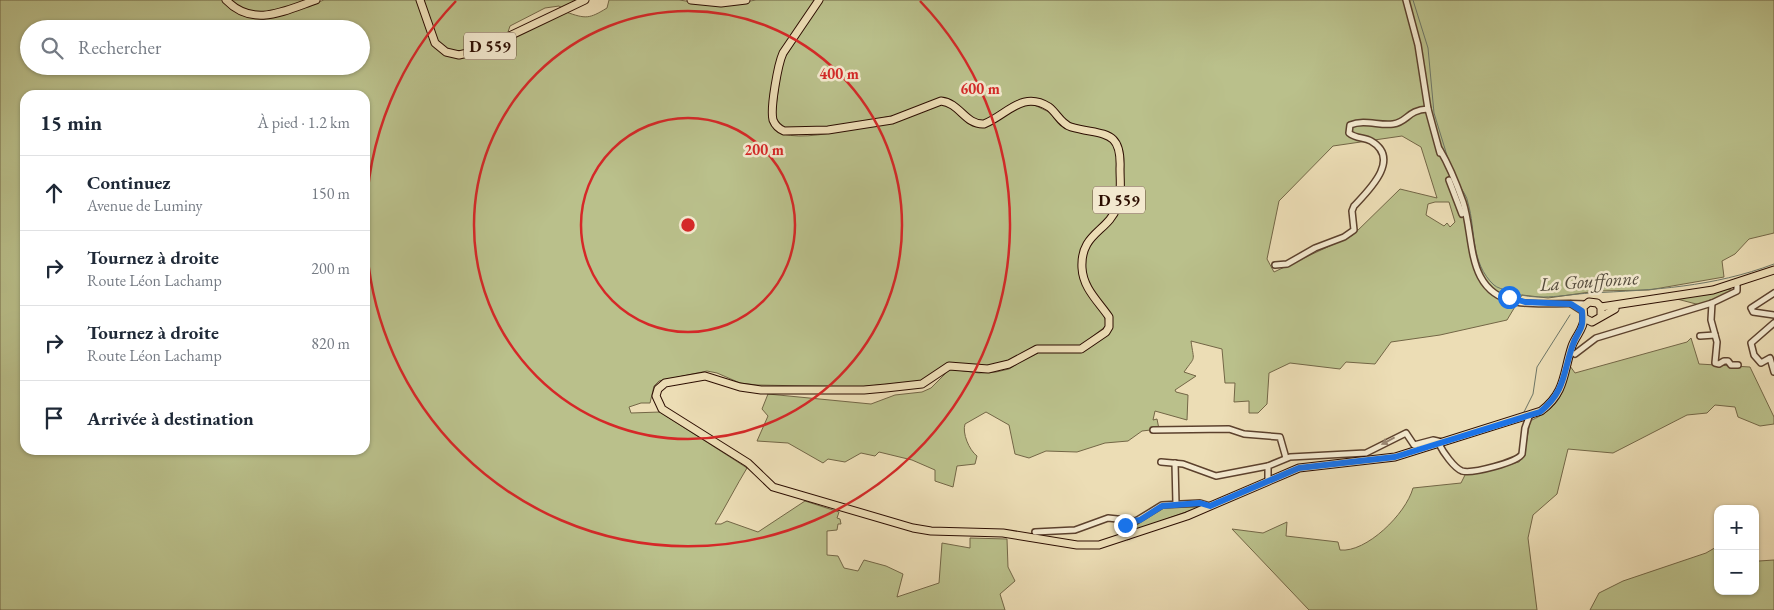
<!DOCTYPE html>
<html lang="fr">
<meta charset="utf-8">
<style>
:root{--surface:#fff;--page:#f6f6f7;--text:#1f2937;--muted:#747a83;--line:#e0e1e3}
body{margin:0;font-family:"EB Garamond",serif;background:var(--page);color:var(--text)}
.controls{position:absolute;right:15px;bottom:15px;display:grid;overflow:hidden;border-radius:10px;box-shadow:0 1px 4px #0004}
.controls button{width:45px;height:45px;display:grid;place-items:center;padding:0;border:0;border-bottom:1px solid var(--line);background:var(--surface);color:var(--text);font:25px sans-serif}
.stop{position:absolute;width:15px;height:15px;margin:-11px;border:4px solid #1a73e8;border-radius:50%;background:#fff}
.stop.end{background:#1a73e8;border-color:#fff;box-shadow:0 1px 5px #0008}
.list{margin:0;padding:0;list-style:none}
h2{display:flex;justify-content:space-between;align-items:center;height:65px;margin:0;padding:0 20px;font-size:21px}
h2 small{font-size:16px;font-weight:400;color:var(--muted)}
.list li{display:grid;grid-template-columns:32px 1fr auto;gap:15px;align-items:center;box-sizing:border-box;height:75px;padding:0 20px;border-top:1px solid var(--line)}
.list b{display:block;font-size:19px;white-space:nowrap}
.list p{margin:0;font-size:16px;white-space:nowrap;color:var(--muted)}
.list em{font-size:16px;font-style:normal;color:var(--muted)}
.icon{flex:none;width:28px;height:28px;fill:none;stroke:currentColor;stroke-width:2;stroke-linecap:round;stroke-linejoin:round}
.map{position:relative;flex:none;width:1774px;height:610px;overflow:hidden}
.search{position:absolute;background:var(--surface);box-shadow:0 1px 4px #0004;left:20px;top:20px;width:350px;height:55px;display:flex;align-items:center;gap:12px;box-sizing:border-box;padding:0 18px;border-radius:28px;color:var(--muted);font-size:19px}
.panel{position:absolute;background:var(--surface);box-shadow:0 1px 4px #0004;left:20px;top:90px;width:350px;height:365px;border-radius:15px}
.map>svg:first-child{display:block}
.green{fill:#bac08b;stroke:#736646;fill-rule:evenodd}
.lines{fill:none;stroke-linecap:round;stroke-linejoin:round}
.stream{stroke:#6d7667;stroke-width:1}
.minor-casing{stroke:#5c412d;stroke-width:8}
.major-casing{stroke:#2c0d00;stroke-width:9}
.minor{stroke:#f3e9cf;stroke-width:5}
.major{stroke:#ecddb5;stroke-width:7}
.oneway{fill:#998672}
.route{stroke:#1a73e8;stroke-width:6}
.ring{fill:none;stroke:#d62828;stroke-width:2.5}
.labels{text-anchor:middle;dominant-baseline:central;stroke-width:5;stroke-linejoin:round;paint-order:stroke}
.shield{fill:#f3e9cf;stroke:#684f3e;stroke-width:1}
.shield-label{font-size:16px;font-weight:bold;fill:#2c0d00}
.water-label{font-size:19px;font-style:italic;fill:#524a3c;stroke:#f3e9cf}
.centre{fill:#d62828;stroke:#f3e9cf;stroke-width:2.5}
.ring-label{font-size:15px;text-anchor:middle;font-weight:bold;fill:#d62828;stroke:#f3e9cf;stroke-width:5;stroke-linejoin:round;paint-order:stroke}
</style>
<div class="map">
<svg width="1774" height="610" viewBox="0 0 1774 610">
<rect width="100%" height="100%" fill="#ecddb5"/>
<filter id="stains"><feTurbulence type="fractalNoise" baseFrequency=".004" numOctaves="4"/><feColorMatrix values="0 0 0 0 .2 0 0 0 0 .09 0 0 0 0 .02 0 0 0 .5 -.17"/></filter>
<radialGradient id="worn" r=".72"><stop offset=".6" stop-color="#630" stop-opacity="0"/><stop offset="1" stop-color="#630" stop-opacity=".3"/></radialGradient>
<g class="green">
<path d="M 0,0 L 222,0 L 241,15 L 263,19 L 276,17 L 324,0 L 417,0 L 433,44 L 445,54 L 459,58 L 482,53 L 566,12 C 586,19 589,19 607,8 L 609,0 L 679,0 L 721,6 L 756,0 L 816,0 L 779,54 L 777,61 L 769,114 L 783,134 C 820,144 901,114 941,104 C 960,107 964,128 985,127 L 1015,108 L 1032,104 L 1049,112 L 1057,121 L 1107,139 C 1113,143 1117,147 1118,154 C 1120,164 1118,198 1114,208 C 1106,224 1086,231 1081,250 C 1071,295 1106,299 1106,326 L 1080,346 L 1036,346 L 1007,362 L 988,366 L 947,363 L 920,381 L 859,387 L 757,385 L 740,383 L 717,373 L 707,371 L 659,381 L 654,386 L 650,403 L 641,403 L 629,407 L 631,413 L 660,412 L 747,468 C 736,486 726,506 715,524 L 721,524 L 727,521 L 758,532 L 805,501 L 839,512 L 837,518 L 840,519 L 841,524 L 838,524 L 837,530 L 827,531 L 827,555 L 838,556 L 844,568 L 858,571 L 864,560 L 886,566 L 903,574 L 897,597 L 939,583 L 942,543 L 970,548 L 970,538 L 1007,539 L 1008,567 L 1015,581 L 1000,594 L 1005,610 L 0,610 ZM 29,29 L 361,29 L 361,66 L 29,66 ZM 25,95 L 365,95 L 365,450 L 25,450 Z"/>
<polygon points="229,0 309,0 274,12 247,12"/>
<path d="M 423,0 L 579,0 L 562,8 L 559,6 L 545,8 L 510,26 L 507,35 C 488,43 452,66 437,40 C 430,29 427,13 423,0 Z"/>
<path d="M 822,0 L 1774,0 L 1774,233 L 1749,239 L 1735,254 L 1722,261 L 1724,277 L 1649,290 L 1597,291 L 1548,298 L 1522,295 L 1507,320 L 1440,335 L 1391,342 L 1375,364 L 1346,362 L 1340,369 L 1290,363 L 1269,373 L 1267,404 L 1258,413 L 1249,413 L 1249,401 L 1234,402 L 1235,383 L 1225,383 L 1222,349 L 1191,341 C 1194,363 1196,355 1184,372 L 1196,376 L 1175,390 L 1176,392 L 1188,395 L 1187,420 L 1155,411 L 1153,420 L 1157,419 L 1159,429 L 1142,431 L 1128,441 L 1105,443 L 1077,452 L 1046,451 L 1029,458 L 1015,454 L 1009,425 L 986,412 L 965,424 C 962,433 969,450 977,456 L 975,464 L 957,466 L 953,487 L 935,481 L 935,470 L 912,460 L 879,452 L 875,456 L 861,453 L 845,462 L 828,459 L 823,463 L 788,443 L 757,441 L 768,416 L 762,409 L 768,394 L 871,404 L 895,395 L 922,392 L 931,388 L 950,369 L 979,373 L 996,372 L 1009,369 L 1031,355 L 1043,351 L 1081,351 L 1111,328 C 1101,308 1084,284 1084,262 C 1085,242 1102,233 1113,218 C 1124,203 1128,157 1118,141 L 1066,122 L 1053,108 L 1022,99 L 1012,103 L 987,121 L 977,123 L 952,101 C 897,116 843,128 787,130 L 777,122 L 775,114 L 782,62 ZM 1402,136 L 1421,147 L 1437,198 L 1400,189 L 1353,235 L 1274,272 L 1267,259 L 1279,201 L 1333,146 ZM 1435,202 L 1449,202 L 1455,222 L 1450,227 L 1447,223 L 1444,226 L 1426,215 L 1428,204 Z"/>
<polygon points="1730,289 1731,292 1700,305 1677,299"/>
<path d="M 1691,338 L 1699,364 L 1750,367 L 1774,417 L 1774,424 L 1760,426 L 1738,417 L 1735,407 L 1715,405 L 1707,413 L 1687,415 L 1613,453 L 1568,449 L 1557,494 L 1533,515 L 1528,538 L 1537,610 L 1309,610 L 1232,529 L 1263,533 L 1287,522 L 1286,536 L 1338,542 L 1340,550 C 1366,553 1406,514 1413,488 L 1461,483 L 1466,473 L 1519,462 L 1524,456 L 1530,421 C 1560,407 1562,396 1570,366 L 1575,373 L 1687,342 Z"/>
<polygon points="1164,507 1200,507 1130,532 1126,529 1129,525 1136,524"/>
<polygon points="1718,546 1718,591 1755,591 1755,559 1759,561 1774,560 1774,610 1590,610 1599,593 1623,581 1706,553"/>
</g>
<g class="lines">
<g class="stream">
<polyline points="1413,0 1428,48 1434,113 1449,162"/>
<path d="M 1460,186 C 1463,192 1467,196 1468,203 C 1476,230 1470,263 1494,285 C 1497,288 1503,289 1508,291 C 1536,302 1561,295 1590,293 C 1654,290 1713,287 1774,264"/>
<polyline points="1524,412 1533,394 1537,367 1570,315"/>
</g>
<defs>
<g id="minor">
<polyline points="1406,0 1418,45 1428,109 1440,153"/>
<path d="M 1440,150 C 1449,165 1457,185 1463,202 C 1475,239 1465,292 1516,302 C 1537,306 1564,302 1585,304"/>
<polyline points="1449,180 1462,214"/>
<path d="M 1275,265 L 1287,264 L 1315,248 L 1344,237 L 1354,230 L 1352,211 L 1354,206 C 1368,191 1402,159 1371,141 C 1364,137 1356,139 1349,133 L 1350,125 C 1365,119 1379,126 1393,124 C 1408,122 1407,110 1428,109"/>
<polyline points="1774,293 1751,308 1753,312 1774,315"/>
<polyline points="1712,303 1711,320 1717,342 1715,363 1719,364 1724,361 1728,361 1731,365 1738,365"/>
<polyline points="1571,304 1582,311"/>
<polyline points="1774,323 1751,343 1754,355 1761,363 1770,358 1774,372"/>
<polyline points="1700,336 1715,335"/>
<polyline points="1575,354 1596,338 1712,303 1737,291 1737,282"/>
<polyline points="1153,430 1229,429 1244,434 1280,437 1286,458"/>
<path d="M 1439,444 C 1443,452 1454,468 1462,471 C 1472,474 1518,462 1522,454 L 1525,428 L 1529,417"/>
<polyline points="1161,462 1183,464 1216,476 1268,466"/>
<polyline points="1175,463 1176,504"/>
<polyline points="1268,481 1268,466 1290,457 1366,453 1406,433 1414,445 1433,440 1442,442"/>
<polyline points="1128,522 1124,528 1128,536"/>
<polyline points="1035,532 1075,530 1108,518 1136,521 1162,505 1200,503 1210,506"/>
</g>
<g id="major">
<path d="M 226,0 C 253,28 284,11 316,0"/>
<polyline points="420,0 435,43 446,52 459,55 480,50 585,0"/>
<polyline points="691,0 721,3 746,0"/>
<path d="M 819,0 L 783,53 C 778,64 770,108 773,120 C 775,125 779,129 784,131 L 828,130 L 892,120 L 941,101 C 960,103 965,125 984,124 C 1007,115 1022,90 1049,107 C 1057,113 1061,124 1071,127 C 1103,136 1122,128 1120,169 C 1120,181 1122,196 1117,207 C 1108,232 1080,233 1082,268 C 1083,288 1098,301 1109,317 L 1109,327 L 1106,332 L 1081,349 L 1037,349 L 1009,364 L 988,369 L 949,366 L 922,384 L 886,388 L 864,390 L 761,390 L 740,387 L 705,376 L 665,383 L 658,389 L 656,396 L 662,409 L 748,463 L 773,487 L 913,528 L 931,531 L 1003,533 L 1077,545 L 1099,545 L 1187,516 L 1299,468 L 1395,457 L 1541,411 C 1566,392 1563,373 1572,346 C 1576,335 1584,329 1584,318"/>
<polyline points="1601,307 1713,290 1774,270"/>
<polyline points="1601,316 1601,307 1597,303 1589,302 1583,307 1584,318 1592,322 1615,309"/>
</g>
</defs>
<use href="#minor" class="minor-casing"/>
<use href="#major" class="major-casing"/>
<use href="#minor" class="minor"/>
<use href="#major" class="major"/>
</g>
<defs><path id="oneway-solid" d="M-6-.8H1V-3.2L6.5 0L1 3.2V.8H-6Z" transform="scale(1.25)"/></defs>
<use class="oneway" href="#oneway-solid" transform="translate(1388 441) rotate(152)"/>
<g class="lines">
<path class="route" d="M 1125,525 L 1128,522 L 1140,520 L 1162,506 L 1200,503 L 1210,506 L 1299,468 L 1395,457 L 1540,412 C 1565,392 1563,374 1572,347 C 1578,328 1584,333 1582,311 L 1571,304 L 1525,302 L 1509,297"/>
</g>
<g class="ring">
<circle cx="688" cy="225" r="107"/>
<circle cx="688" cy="225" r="214"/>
<path d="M920 1A322 322 0 1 1 456 1"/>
</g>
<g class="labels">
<g class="shield">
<rect x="464" y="32.5" width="52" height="27" rx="4"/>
<rect x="1093" y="186.5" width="52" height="27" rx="4"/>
</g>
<g class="shield-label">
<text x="490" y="46">D 559</text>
<text x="1119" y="200">D 559</text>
</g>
<g class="water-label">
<text transform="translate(1589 281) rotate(-4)">La Gouffonne</text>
</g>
</g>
<circle cx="688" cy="225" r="8" class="centre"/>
<g class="ring-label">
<text x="839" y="79">400 m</text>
<text x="980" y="94">600 m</text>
<text x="764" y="155">200 m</text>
</g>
<rect width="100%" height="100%" filter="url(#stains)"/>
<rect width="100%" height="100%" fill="url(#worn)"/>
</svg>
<div class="controls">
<button>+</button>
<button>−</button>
</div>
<div class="stop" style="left:1509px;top:297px"></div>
<div class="stop end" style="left:1125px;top:525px"></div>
<div class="search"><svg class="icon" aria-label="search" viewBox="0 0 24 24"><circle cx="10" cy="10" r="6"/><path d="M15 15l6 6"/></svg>Rechercher</div>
<section class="panel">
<h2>15 min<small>À pied · 1.2 km</small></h2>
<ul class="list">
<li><svg class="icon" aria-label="ahead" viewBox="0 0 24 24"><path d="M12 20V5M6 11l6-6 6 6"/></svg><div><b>Continuez</b><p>Avenue de Luminy</p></div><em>150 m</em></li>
<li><svg class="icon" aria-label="right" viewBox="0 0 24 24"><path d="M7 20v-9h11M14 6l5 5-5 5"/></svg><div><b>Tournez à droite</b><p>Route Léon Lachamp</p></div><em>200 m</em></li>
<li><svg class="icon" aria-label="right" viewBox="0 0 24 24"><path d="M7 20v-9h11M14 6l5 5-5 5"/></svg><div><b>Tournez à droite</b><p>Route Léon Lachamp</p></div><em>820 m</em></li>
<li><svg class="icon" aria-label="arrive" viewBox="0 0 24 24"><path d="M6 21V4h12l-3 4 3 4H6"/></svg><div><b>Arrivée à destination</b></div></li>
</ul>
</section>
</div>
